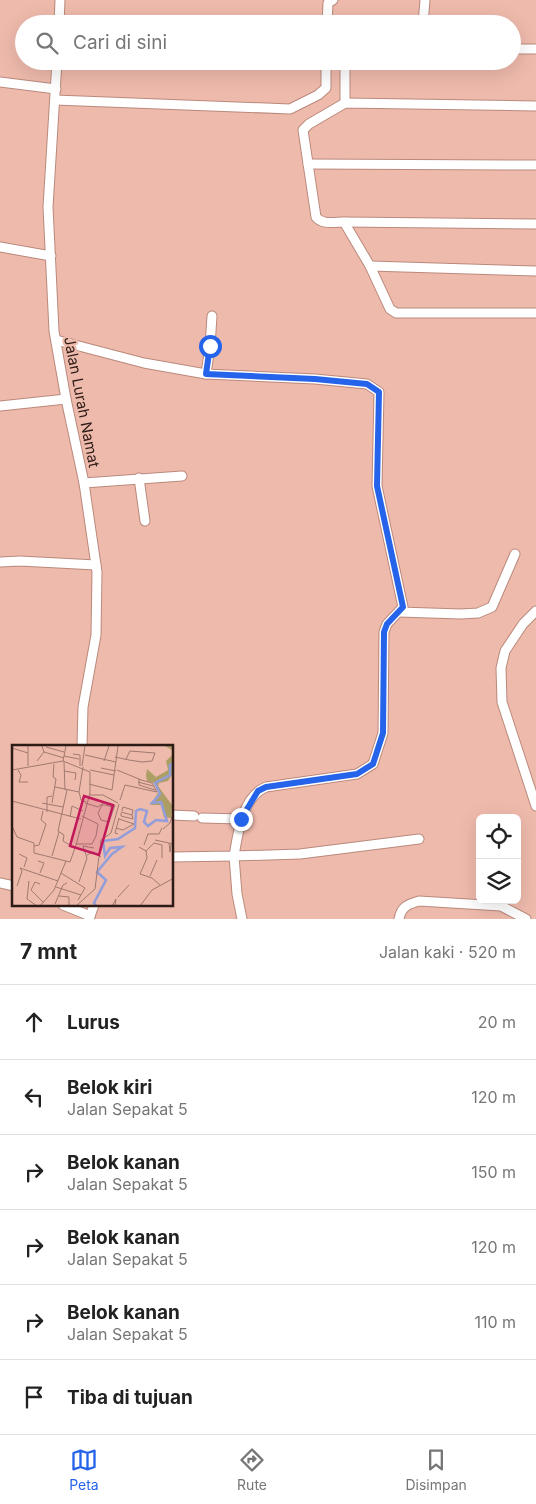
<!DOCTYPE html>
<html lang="id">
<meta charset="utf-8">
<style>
:root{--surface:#fff;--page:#f6f6f6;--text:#222;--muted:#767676;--line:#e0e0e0;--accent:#2563eb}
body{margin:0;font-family:Inter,sans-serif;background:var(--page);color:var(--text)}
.controls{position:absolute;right:15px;bottom:15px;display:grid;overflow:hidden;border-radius:8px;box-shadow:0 5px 20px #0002}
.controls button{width:45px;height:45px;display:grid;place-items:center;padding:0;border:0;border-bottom:1px solid var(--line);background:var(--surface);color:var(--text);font:25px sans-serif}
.stop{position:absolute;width:15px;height:15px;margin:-11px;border:4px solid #2563eb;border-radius:50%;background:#fff}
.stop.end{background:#2563eb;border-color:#fff;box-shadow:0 1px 5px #0008}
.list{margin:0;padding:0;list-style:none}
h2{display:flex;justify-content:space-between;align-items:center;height:65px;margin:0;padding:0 20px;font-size:21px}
h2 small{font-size:16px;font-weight:400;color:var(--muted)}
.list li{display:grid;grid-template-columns:32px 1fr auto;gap:15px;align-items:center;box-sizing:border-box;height:75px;padding:0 20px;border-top:1px solid var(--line)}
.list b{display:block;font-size:19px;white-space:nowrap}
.list p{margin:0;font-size:16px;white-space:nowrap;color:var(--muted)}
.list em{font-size:16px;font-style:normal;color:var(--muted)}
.icon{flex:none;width:28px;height:28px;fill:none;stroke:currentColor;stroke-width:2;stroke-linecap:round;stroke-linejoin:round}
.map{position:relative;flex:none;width:536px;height:919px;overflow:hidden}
.search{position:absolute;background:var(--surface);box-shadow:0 5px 20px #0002;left:15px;right:15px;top:15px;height:55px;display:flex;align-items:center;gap:12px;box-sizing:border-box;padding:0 18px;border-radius:28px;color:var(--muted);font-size:19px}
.sheet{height:515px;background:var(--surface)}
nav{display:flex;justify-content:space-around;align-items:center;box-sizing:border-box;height:70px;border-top:1px solid var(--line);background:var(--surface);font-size:14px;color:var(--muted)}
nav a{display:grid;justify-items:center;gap:2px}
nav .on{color:var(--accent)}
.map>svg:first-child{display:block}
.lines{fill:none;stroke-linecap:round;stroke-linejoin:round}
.street-casing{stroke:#ba897c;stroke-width:11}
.street{stroke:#fff;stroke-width:9}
.route{stroke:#2563eb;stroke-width:6}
.labels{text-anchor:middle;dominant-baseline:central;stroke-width:4.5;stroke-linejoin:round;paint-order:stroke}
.street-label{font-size:15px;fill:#2d1b16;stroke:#eebaac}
.inset-river{fill:none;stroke:#929ed9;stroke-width:2.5}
.inset-road{fill:none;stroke:#a17a70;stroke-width:1}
.view{fill:#c2185b;fill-opacity:0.15;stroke:#c2185b;stroke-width:2.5}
.inset-edge{fill:none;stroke:#2d1b16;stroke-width:2.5}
</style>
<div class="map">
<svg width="536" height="919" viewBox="0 0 536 919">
<rect width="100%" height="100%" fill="#eebaac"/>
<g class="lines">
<defs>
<g id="street">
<polyline points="59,24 60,0"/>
<polyline points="327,24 328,3 333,0"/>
<polyline points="423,24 425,0"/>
<polyline points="512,49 536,49"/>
<polyline points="57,61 48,207 54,331 66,399 84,483 97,572 96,635 83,707 82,746"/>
<polyline points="0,82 56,89"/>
<polyline points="55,100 290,109 318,95 326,88 326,61"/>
<polyline points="345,103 345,61"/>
<path d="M 536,106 L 345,103 L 309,124 L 303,130 L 316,217 C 322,225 334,222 344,222 L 370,266 L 390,309 L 396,313 L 536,313"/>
<polyline points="308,164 536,165"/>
<polyline points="344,222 536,224"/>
<polyline points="0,247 51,256"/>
<polyline points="370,266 536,271"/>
<path d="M 56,340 L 144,363 L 206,374 L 315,379 L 367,384 L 379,392 L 377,486 L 403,607 L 387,624 L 384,632 L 383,733 L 373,764 L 357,774 L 266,787 C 242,797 238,833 234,856 L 172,857"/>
<polyline points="206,374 210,346 212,316"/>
<polyline points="0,406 66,399"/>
<polyline points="139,478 145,521"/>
<polyline points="84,483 182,476"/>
<polyline points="0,562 20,561 96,565"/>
<polyline points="536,611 523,624 505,651 501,668 502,702 536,806"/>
<polyline points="399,612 461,614 478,613 492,607 515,554"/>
<polyline points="172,815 194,816"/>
<polyline points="202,818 241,819"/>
<polyline points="0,883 14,886"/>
<polyline points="63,905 90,916"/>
<polyline points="89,919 94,905"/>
<polyline points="242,919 237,894 234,856 300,854 419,839"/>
<path d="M 399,919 C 401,907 408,904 419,901 L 501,906 L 526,919"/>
</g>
</defs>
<use href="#street" class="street-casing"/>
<use href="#street" class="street"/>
</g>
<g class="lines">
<polyline class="route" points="210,346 206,374 315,379 367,384 379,392 377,486 403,607 387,624 384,632 383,733 373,764 357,774 266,787 258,791 241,819"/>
</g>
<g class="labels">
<g class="street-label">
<text transform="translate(82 402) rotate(79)">Jalan Lurah Namat</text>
</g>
</g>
<g transform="translate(12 745)">
<rect width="161" height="161" fill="#eebaac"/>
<path d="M 153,1 L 161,1 L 161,28 L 156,36 L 147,38 L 146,41 L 160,60 L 159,73 L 152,72 L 149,60 L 139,60 L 147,46 L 142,38 L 135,36 L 134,30 L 135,24 L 144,32 L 156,25 L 154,16 L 160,10 L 160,5 Z" fill="#ad9e65"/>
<path class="inset-river" d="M 84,161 L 82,158 L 94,135 L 85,127 L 100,109 L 110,102 L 98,103 L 93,111 L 91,96 L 106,94 L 123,83 L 124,66 L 128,64 L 135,66 L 132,77 L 136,81 L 144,75 L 155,76 L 149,57 L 140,58 L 148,49 L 143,38 L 158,30 L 158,20 L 162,18"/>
<path class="inset-road" d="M 34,2 L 52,7M 0,3 L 16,8M 32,7 L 52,13M 61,9 L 68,10 L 68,21M 73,10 L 104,17M 52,11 L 67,14M 103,12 L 117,15 L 130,17 L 140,16 L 143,8 L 118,6 L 114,14M 25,16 L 32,7 L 30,1M 51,16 L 78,27 L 78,48 L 64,100 L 58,117 L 54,116M 92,16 L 97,1M 52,17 L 53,45M 16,21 L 16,1M 70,21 L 73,1M 89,23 L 104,26M 0,25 L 51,16 L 54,1M 6,25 L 9,30 L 7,37 L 16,37M 78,25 L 102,30 L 106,1M 105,25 L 127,34M 52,26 L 64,28 L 63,35M 127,34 L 127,40 L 143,45M 126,37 L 141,41M 77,39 L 100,45 L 102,30M 43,42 L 67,47 L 69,55 L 74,57M 55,45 L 46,86 L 52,90 L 51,96 L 63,103M 67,47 L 71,22M 77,50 L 91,50 L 106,58M 108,55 L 113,40 L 145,47 L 140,38 L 126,34M 0,56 L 69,74M 30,58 L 51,62M 40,58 L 44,34 L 41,32 L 42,19M 73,58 L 86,62 L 93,57M 94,60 L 90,60 L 86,68 L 89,75 L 97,77 L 103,60M 102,63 L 94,60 L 102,60M 35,67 L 35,52 L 40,51M 109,67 L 120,70 L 121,65 L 111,62 L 110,66M 109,68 L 109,71 L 121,74 L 120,70M 58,72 L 60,61 L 71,66M 0,81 L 5,92 L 22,98 L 22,108 L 54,116M 104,83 L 111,85 L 122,79 L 107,74M 151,84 L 158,78 L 162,65M 106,89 L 103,88 L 107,73M 143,95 L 162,99M 157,98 L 158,107 L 159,99M 64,99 L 80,99 L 84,91 L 86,79 L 70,71M 132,100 L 136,89 L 147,89 L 150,83M 22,101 L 27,100 L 34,79 L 29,75 L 31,66M 127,102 L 134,106 L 142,98 L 150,100 L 150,113M 134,106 L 135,113 L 128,129 L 140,133 L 148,140M 7,109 L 15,113 L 12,122M 75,110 L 81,107 L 89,112M 40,111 L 47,87M 26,116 L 32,118 L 28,128M 8,123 L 46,136M 49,128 L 73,143 L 66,155M 138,131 L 145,115M 17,136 L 15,154 L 25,161M 67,137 L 75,113 L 71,101 L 82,103M 28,139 L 23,137 L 19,145 L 31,157M 5,141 L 10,126 L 8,123M 44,142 L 69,150M 47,151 L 57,152 L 57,160M 106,152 L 117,140M 43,159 L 51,140 L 55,138M 28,161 L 42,145 L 54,116M 64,161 L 83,144 L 89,95 L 99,88 L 107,59M 100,161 L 104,154 L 103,161M 128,161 L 140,145 L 162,133"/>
<path class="view" d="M 72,51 L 101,60 L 87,110 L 58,101 Z"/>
<rect width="161" height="161" class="inset-edge"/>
</g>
</svg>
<div class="controls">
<button><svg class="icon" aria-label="locate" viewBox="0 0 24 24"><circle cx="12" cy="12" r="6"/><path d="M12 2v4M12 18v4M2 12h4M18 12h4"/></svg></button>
<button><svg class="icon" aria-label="layers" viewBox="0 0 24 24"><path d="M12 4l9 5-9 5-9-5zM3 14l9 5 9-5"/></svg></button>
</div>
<div class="stop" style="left:210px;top:346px"></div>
<div class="stop end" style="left:241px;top:819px"></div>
<div class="search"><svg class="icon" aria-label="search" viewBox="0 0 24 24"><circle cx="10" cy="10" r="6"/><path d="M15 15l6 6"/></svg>Cari di sini</div>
</div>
<section class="sheet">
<h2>7 mnt<small>Jalan kaki · 520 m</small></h2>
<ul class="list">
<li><svg class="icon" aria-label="ahead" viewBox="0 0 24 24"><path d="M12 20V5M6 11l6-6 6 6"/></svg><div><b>Lurus</b></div><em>20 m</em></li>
<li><svg class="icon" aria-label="left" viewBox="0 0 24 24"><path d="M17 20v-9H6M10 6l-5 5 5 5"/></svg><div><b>Belok kiri</b><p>Jalan Sepakat 5</p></div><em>120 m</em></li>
<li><svg class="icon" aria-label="right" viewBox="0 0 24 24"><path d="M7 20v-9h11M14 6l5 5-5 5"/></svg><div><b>Belok kanan</b><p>Jalan Sepakat 5</p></div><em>150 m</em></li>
<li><svg class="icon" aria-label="right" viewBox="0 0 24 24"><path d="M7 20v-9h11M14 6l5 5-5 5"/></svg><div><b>Belok kanan</b><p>Jalan Sepakat 5</p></div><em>120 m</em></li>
<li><svg class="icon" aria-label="right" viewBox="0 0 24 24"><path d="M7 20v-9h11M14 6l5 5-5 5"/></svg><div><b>Belok kanan</b><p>Jalan Sepakat 5</p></div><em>110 m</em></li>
<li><svg class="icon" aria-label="arrive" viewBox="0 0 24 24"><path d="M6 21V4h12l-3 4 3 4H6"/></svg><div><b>Tiba di tujuan</b></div></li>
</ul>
</section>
<nav>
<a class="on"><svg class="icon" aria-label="map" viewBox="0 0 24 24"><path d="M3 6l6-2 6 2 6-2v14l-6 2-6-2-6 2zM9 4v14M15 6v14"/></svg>Peta</a>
<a><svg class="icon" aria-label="directions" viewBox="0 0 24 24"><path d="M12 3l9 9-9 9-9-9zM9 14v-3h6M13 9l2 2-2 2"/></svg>Rute</a>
<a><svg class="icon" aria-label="saved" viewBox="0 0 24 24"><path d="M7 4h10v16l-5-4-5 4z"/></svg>Disimpan</a>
</nav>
